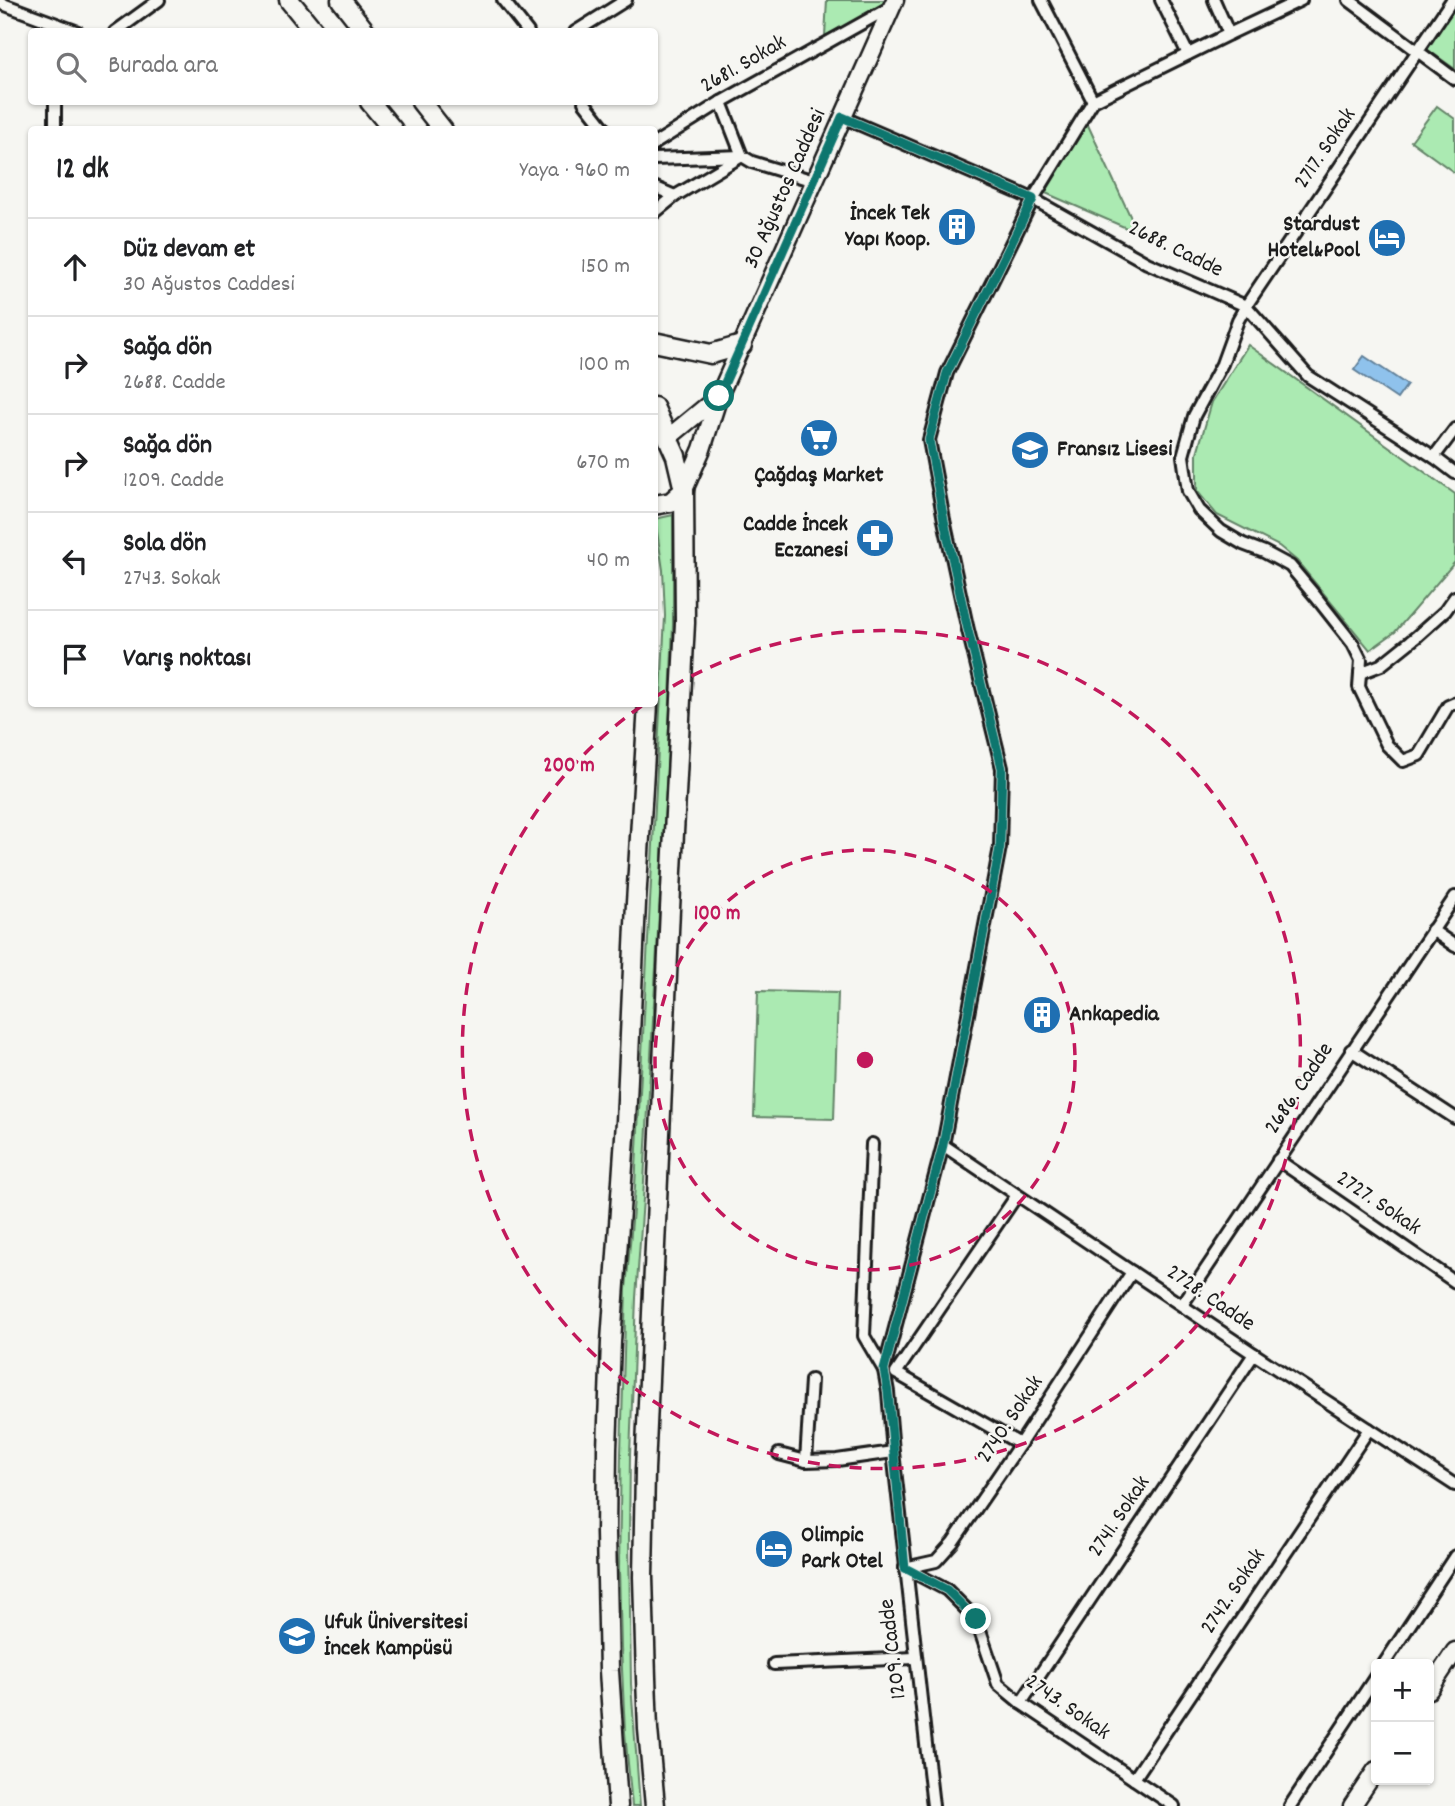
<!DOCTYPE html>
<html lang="tr">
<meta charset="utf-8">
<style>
:root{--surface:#fff;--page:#f2f2f2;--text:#202124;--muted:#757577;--line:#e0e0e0}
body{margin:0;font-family:Dekko,sans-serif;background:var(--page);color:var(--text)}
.controls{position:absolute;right:21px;bottom:21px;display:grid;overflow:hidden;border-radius:7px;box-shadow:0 2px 5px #0004}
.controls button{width:63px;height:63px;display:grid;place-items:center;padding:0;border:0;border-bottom:2px solid var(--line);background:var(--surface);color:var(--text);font:35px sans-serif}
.stop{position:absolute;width:21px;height:21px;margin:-16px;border:5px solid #0f766e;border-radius:50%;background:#fff}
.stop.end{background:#0f766e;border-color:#fff;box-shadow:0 2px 7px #0008}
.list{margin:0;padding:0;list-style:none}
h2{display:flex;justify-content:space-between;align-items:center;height:91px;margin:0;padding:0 28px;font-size:30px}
h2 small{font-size:23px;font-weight:400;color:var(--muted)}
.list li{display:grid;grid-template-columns:46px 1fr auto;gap:21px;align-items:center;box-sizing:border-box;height:98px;padding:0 28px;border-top:2px solid var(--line)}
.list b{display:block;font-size:26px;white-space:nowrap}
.list p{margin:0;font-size:23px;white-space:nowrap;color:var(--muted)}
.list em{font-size:23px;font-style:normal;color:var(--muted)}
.icon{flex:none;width:38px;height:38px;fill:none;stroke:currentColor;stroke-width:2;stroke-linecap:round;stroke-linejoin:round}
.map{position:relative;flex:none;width:1455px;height:1806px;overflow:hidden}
.search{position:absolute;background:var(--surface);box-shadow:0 2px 5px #0004;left:28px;top:28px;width:630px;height:77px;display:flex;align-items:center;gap:18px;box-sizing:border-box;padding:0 24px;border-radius:7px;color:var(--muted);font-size:26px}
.panel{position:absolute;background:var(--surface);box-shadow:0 2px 5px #0004;left:28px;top:126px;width:630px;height:581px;border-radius:7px}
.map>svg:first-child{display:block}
.green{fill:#abeab2;stroke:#648367;stroke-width:2}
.water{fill:#8fc2ec;stroke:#618099;stroke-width:2}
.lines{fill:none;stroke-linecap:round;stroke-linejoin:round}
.minor-casing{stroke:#1c1c1c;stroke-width:16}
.secondary-casing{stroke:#1c1c1c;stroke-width:21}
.primary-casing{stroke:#1c1c1c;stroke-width:23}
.minor{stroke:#f6f6f2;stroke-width:10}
.secondary{stroke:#f6f6f2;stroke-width:16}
.primary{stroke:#f6f6f2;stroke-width:18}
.route{stroke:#0f766e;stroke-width:9}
.ring{fill:none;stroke:#c2185b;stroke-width:3.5;stroke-dasharray:12 9}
.labels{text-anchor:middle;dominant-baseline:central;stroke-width:5;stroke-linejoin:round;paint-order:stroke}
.street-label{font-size:23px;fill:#1c1c1c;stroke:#f6f6f2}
.poi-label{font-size:23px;font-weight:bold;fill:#1c1c1c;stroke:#f6f6f2;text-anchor:start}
.centre{fill:#c2185b;stroke:#f6f6f2;stroke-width:3.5}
.ring-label{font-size:21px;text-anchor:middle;font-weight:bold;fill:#c2185b;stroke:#f6f6f2;stroke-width:5;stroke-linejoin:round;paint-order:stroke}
</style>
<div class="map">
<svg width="1455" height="1806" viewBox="0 0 1455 1806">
<rect width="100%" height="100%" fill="#f6f6f2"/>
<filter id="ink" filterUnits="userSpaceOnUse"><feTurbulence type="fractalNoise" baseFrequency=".0143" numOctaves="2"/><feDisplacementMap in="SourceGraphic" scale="14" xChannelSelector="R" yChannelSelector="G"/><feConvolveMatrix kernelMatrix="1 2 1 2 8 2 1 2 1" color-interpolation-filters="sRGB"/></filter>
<g filter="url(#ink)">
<g class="green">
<polygon points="827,0 884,0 883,7 825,36"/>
<polygon points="1455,3 1455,69 1424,47"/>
<polygon points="1437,106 1455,119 1455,173 1411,141"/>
<polygon points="1087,123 1138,233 1041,191"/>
<polygon points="1248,345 1455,494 1455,562 1395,632 1370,650 1297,561 1279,546 1217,515 1197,491 1197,453 1212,402"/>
<polygon points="673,515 673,624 668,753 643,1199 636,1298 630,1455 629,1539 631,1684 640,1806 632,1806 625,1732 621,1648 619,1567 621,1453 626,1289 635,1187 665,616 663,570 655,519"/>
<polygon points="758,991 838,993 834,1119 754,1117"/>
</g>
<polygon class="water" points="1364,356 1407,385 1397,399 1354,370"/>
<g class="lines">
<defs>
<g id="minor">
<polyline points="503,0 528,32"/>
<polyline points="1041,0 1093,101"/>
<polyline points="1161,0 1188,54"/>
<polyline points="1214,0 1229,34"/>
<polyline points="1349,0 1455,79"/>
<polyline points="1452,0 1246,306 1238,320 1222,364 1194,416 1183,456 1188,491 1199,510 1221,531 1243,544 1264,552 1290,566 1316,597 1353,644 1361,660 1359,687 1387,745 1403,761 1419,755 1448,706 1455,703"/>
<polyline points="0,3 78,32"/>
<polyline points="115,32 159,0"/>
<polyline points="575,32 626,0"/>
<polyline points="55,102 55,130"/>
<polyline points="584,102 606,130"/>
<polyline points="842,117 1033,199 1147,263 1246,306 1308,376 1434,457 1455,473"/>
<polyline points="654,144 721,102 891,7"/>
<polyline points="654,159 742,156 721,102"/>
<polyline points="654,187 675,196"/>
<polyline points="654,213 675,196 742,156 752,162 814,181"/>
<polyline points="1434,457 1455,429"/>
<polyline points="1360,673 1381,665 1416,637 1445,611 1455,597"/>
<polyline points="1432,930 1455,946"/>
<polyline points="1351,1050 1455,1118"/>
<polyline points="872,1144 864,1336 884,1370"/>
<polyline points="943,1145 1254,1354 1455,1485"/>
<polyline points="1278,1160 1455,1282"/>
<polyline points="1017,1195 896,1373 1020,1444"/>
<polyline points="1182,1305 1455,897"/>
<polyline points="779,1454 806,1461 837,1460 893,1452"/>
<polyline points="806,1461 811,1380"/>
<polyline points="905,1568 936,1561 953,1542 1020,1444 1132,1272"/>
<polyline points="905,1568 947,1590 976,1619 998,1684 1021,1703 1174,1806"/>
<polyline points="774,1664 915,1658"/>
<polyline points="1384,1664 1455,1556"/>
<polyline points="1021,1703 1254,1354"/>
<polyline points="1134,1779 1369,1429"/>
<polyline points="933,1806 893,1452 888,1392 884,1370 943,1145 1000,847 1002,768 967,626 944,520 929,440 947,373 1033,199 1093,101 1229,34 1301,0"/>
<polyline points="1290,1806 1376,1676"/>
</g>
<g id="secondary">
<polyline points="669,437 719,396"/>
<polyline points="684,490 702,449 719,396 895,0"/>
<polyline points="1429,1690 1455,1651"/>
<polyline points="1352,1806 1376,1770"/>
</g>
<g id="primary">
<polyline points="289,0 315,32"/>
<polyline points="341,0 366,32"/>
<polyline points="370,102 393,130"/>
<polyline points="421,102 443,130"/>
<polyline points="654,342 711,354 742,345"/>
<polyline points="654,407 676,456 684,490 685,623 670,909 645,1470 643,1577 646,1678 648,1729 655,1806"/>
<polyline points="654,505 671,502 684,490"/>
<polyline points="618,1806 609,1671 606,1533 607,1448 611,1342 626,1122 636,903 648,704"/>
</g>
</defs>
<use href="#minor" class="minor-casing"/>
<use href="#secondary" class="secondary-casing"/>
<use href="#primary" class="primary-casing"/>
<use href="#minor" class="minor"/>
<use href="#secondary" class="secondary"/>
<use href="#primary" class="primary"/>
</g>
</g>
<g class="lines" filter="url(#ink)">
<polyline class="route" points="719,396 842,117 1033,199 947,373 929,440 944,520 967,626 1002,768 1000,847 943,1145 884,1370 888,1392 905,1568 947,1590 976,1619"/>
</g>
<g class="ring">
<circle cx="865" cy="1060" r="210"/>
<path d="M655 697A419 419 0 1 1 643 705"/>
</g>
<defs>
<symbol id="building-disc" viewBox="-11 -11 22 22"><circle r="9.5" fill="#1f6fb2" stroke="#f6f6f2"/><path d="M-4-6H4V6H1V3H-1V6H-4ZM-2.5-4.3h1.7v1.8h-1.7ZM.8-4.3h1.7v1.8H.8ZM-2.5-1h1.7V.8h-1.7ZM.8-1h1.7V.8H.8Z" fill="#fff"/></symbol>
<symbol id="hotel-disc" viewBox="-11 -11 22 22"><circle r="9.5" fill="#1f6fb2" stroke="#f6f6f2"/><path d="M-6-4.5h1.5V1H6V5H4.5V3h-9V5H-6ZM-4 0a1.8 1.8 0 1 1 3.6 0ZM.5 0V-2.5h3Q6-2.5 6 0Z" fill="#fff"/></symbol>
<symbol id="supermarket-disc" viewBox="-11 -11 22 22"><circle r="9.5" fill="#1f6fb2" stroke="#f6f6f2"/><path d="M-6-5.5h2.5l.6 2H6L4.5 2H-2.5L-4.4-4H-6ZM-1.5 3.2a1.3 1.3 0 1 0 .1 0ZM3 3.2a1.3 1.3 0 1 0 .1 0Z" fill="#fff"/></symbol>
<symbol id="school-disc" viewBox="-11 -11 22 22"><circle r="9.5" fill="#1f6fb2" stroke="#f6f6f2"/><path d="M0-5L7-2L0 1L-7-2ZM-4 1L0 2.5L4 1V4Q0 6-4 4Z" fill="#fff"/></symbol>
<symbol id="pharmacy-disc" viewBox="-11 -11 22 22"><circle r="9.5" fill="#1f6fb2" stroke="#f6f6f2"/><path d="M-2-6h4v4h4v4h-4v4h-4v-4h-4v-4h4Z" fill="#fff"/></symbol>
<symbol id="university-disc" viewBox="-11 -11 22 22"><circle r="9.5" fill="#1f6fb2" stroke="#f6f6f2"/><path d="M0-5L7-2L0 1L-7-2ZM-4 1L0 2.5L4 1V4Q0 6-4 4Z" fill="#fff"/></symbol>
</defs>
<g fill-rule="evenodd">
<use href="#building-disc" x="935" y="205" width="44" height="44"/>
<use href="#hotel-disc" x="1365" y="216" width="44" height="44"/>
<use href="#supermarket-disc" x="797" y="416" width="44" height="44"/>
<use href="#school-disc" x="1008" y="428" width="44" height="44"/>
<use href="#pharmacy-disc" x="853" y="516" width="44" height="44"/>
<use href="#building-disc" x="1020" y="993" width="44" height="44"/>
<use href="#hotel-disc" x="752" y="1527" width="44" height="44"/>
<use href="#university-disc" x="275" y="1614" width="44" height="44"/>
</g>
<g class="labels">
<g class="street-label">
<text transform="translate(744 65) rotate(-30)">2681. Sokak</text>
<text transform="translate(1326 149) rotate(-56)">2717. Sokak</text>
<text transform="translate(786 189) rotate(-66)">30 Ağustos Caddesi</text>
<text transform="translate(1175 250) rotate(26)">2688. Cadde</text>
<text transform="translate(1300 1089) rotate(-56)">2686. Cadde</text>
<text transform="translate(1378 1204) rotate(34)">2727. Sokak</text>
<text transform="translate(1210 1299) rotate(34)">2728. Cadde</text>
<text transform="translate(1011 1420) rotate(-56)">2740. Sokak</text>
<text transform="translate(1120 1517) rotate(-56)">2741. Sokak</text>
<text transform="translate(1234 1592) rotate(-56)">2742. Sokak</text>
<text transform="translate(894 1649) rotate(-97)">1209. Cadde</text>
<text transform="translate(1067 1708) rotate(35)">2743. Sokak</text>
</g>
<g class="poi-label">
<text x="930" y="214" text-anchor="end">İncek Tek<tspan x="930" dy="26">Yapı Koop.</tspan></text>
<text x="1360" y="225" text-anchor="end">Stardust<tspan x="1360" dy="26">Hotel&amp;Pool</tspan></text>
<text x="1057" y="450">Fransız Lisesi</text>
<text x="819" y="476" text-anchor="middle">Çağdaş Market</text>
<text x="848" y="525" text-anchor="end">Cadde İncek<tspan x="848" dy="26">Eczanesi</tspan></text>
<text x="1069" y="1015">Ankapedia</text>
<text x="801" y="1536">Olimpic<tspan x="801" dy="26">Park Otel</tspan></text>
<text x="324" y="1623">Ufuk Üniversitesi<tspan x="324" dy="26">İncek Kampüsü</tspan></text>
</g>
</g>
<circle cx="865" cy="1060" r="10" class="centre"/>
<g class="ring-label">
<text x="569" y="771">200 m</text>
<text x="717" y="919">100 m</text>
</g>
</svg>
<div class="controls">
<button>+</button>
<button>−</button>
</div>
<div class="stop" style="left:719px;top:396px"></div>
<div class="stop end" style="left:976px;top:1619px"></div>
<div class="search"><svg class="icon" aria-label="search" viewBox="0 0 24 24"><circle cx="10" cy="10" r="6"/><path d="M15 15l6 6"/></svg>Burada ara</div>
<section class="panel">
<h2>12 dk<small>Yaya · 960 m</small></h2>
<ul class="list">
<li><svg class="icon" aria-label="ahead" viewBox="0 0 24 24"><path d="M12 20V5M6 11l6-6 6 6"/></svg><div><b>Düz devam et</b><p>30 Ağustos Caddesi</p></div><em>150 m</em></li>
<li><svg class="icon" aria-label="right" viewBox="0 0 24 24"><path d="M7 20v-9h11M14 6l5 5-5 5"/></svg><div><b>Sağa dön</b><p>2688. Cadde</p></div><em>100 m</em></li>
<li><svg class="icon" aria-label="right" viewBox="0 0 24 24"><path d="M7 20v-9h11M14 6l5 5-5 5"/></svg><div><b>Sağa dön</b><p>1209. Cadde</p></div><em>670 m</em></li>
<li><svg class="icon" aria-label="left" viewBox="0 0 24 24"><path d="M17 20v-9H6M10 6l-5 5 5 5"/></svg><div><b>Sola dön</b><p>2743. Sokak</p></div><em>40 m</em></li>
<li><svg class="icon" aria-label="arrive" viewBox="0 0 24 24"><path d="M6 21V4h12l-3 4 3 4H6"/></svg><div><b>Varış noktası</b></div></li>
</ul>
</section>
</div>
